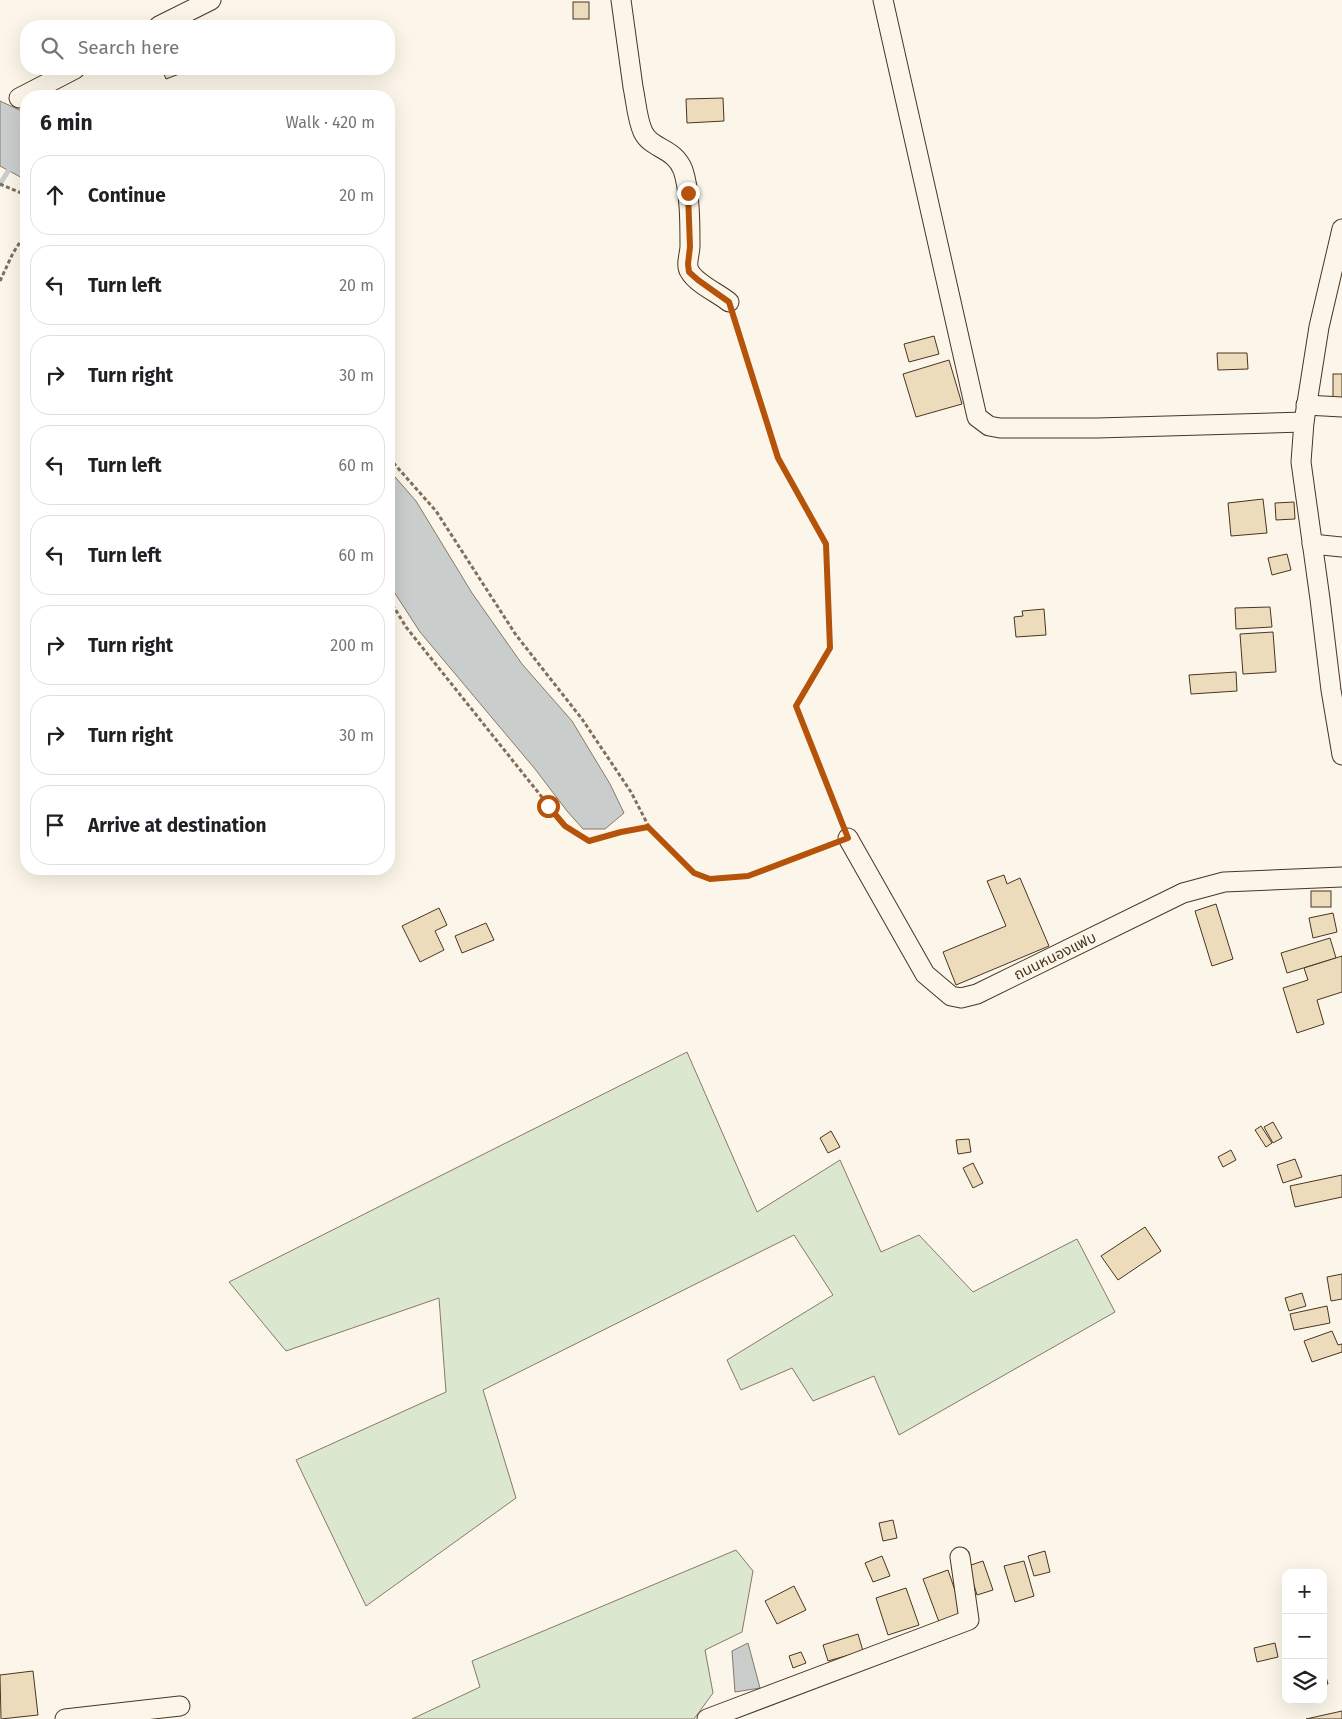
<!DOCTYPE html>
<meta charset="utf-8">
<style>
:root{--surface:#fff;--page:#f2f2f2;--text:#202124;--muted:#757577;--line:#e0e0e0}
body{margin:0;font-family:"Fira Sans","Noto Sans Thai",sans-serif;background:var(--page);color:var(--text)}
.controls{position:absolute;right:15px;bottom:15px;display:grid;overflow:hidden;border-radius:10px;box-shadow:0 5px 20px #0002}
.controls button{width:45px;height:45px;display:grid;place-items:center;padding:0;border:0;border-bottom:1px solid var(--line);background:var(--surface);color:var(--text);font:25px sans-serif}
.stop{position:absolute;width:15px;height:15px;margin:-11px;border:4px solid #b45309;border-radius:50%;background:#fff}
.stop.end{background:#b45309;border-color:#fff;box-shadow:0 1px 5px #0008}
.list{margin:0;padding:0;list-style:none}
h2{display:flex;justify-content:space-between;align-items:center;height:65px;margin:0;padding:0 20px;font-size:21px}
h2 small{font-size:16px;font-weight:400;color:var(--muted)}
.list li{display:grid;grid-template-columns:32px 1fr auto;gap:15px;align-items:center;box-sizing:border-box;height:80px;margin:0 10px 10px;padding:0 10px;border:1px solid var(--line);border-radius:20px}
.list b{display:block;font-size:19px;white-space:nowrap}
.list em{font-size:16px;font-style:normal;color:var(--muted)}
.icon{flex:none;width:28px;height:28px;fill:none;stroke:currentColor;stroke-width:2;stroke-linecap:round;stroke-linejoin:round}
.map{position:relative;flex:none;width:1342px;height:1719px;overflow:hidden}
.search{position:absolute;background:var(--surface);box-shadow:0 5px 20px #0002;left:20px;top:20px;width:375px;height:55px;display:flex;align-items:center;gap:12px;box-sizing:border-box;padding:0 18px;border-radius:20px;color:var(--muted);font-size:19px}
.panel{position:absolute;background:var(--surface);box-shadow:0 5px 20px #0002;left:20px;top:90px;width:375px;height:785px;border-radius:20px}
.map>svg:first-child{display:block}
.green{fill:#dce7d0;stroke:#887966}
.water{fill:#c9cecd;stroke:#887966}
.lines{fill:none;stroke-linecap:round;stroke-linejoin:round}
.stream{stroke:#c9cecd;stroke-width:5}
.building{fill:#ecdcbc;stroke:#4a3520}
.minor-casing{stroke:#4a3520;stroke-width:21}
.path{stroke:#7f6f5c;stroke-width:3;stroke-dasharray:4 2.5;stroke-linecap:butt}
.minor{stroke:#fbf6e9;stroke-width:19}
.route{stroke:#b45309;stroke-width:6}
.labels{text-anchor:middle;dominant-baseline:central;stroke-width:4;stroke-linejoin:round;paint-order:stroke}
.street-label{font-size:15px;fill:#4a3520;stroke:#fbf6e9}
</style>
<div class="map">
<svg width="1342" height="1719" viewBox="0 0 1342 1719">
<rect width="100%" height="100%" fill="#fbf6e9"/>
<g class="green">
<polygon points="687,1052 757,1212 840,1160 881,1252 919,1235 973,1292 1077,1239 1115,1312 899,1435 874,1376 813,1401 792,1368 741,1390 727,1360 833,1295 794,1235 483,1390 516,1498 366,1606 296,1460 446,1392 439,1298 286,1351 229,1282"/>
<polygon points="736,1550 753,1571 742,1632 705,1650 713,1693 694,1719 412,1719 480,1687 472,1661"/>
</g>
<g class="water">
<polygon points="0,101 26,113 26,180 0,166"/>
<polygon points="389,470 416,501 472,593 522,664 572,721 610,784 624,813 605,829 583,829 567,811 535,769 420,632 389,584"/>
<polygon points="748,1643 760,1688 735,1692 732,1651"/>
</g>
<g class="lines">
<polyline class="stream" points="0,184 12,165"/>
</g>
<g class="building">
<rect x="573" y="2" width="16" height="17"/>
<polygon points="162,69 181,69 182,73 166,79"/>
<polygon points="723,98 724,121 687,123 686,99"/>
<polygon points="934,336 939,354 909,362 904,344"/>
<polygon points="1217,353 1247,353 1248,369 1218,370"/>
<polygon points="949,360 962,404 916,417 903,374"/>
<rect x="1333" y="374" width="9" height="25"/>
<polygon points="1263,499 1267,533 1231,536 1228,503"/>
<polygon points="1294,502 1295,519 1276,520 1275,503"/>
<polygon points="1287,554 1291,570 1272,575 1268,558"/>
<polygon points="1270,607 1272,627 1236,629 1235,608"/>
<polygon points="1044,609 1046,635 1016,637 1014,617 1023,616 1022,611"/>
<polygon points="1273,632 1276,672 1243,674 1240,634"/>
<polygon points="1236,672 1237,691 1191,694 1189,675"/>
<polygon points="1004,875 1007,884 1020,878 1049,946 956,985 943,952 1006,926 987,881"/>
<rect x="1311" y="891" width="20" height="16"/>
<polygon points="1216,904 1233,959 1212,966 1195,911"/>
<polygon points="439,908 447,925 435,931 444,950 420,962 402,926"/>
<polygon points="1333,913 1337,932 1313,938 1309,918"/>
<polygon points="486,923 494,940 462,953 455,936"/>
<polygon points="1330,938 1336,958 1287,973 1281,953"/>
<polygon points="1342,956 1342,992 1317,1000 1324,1024 1297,1033 1283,988 1308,980 1304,968"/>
<polygon points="1273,1122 1282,1138 1273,1143 1264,1127"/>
<polygon points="1261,1126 1272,1143 1266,1147 1255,1130"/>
<polygon points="831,1131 840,1147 828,1153 820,1138"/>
<polygon points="969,1139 971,1152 958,1154 956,1140"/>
<polygon points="1231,1150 1236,1160 1223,1167 1218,1157"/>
<polygon points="1295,1159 1302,1177 1283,1183 1277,1165"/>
<polygon points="973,1163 983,1183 973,1188 963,1168"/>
<polygon points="1342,1175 1342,1197 1295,1207 1290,1186"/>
<polygon points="1145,1227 1161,1251 1118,1280 1101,1256"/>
<polygon points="1342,1274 1342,1299 1331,1301 1327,1277"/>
<polygon points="1302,1293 1306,1306 1289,1311 1285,1298"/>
<polygon points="1327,1306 1330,1323 1294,1330 1290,1314"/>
<polygon points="1332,1331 1338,1345 1342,1344 1342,1352 1312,1362 1304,1341"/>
<polygon points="893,1520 897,1538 883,1541 879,1523"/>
<polygon points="1045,1551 1050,1572 1034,1576 1028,1556"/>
<polygon points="882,1556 890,1576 873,1582 865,1563"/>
<polygon points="983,1561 993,1590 977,1595 968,1566"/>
<polygon points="1024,1561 1034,1596 1015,1602 1004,1566"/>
<polygon points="948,1570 963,1614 939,1622 923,1579"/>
<polygon points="794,1586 806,1610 777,1624 765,1601"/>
<polygon points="906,1588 919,1625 888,1635 876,1598"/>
<polygon points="858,1634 863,1651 828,1661 823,1645"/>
<polygon points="1275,1643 1278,1657 1257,1662 1254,1648"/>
<polygon points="801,1652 806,1663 793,1668 789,1656"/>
<polygon points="1323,1666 1328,1684 1323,1685"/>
<polygon points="33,1671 38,1715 1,1719 0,1675"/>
<polygon points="1342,1711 1342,1719 1306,1719"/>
</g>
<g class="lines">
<defs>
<g id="minor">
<path d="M 621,0 C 625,29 629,58 633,87 C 636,101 637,119 643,132 C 652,150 674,147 683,170 C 690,191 690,224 690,246 C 690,254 685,265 690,272 C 697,284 718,293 729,302"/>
<polyline points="883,0 977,417 989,426 1000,428 1097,428 1304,422"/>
<polyline points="159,26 211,0"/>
<polyline points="19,98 75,69"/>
<polyline points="1342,229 1319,327 1304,422 1301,462 1320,599 1331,690 1342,755"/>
<polyline points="1306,405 1342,407"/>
<polyline points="1312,544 1342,547"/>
<polyline points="848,838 925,974 951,996 961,998 977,994 1183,893 1224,882 1342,877"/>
<polyline points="65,1719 180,1706"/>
<polyline points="707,1719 969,1620 960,1557"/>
</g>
</defs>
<use href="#minor" class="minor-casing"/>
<g class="path">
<polyline points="0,184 26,195"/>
<polyline points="0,281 13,253 26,233"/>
<polyline points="734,318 778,458 826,544 830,648 796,706 842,822"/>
<polyline points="389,458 436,511 516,635 582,719 631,792 649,827 694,873 710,879 748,876 834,842"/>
<polyline points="389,599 406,627 565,826 589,841 621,832 649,827"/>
</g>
<use href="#minor" class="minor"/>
</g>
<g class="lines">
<polyline class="route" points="548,806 565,826 589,841 621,832 648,827 694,873 710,879 748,876 848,838 796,706 830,648 826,544 778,458 729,302 698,280 689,272 688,264 690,247 688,193"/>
</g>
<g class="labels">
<g class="street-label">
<text transform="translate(1055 956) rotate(-26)">ถนนหนองแฟบ</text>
</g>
</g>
</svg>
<div class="controls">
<button>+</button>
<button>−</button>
<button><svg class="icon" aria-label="layers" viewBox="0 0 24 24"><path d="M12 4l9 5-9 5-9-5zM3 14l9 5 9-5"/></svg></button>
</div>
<div class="stop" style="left:548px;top:806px"></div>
<div class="stop end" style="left:688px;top:193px"></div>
<div class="search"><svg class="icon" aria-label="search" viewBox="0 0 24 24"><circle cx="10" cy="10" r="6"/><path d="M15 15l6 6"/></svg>Search here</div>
<section class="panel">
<h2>6 min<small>Walk · 420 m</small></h2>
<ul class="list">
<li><svg class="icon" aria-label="ahead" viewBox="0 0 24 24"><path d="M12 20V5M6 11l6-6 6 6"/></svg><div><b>Continue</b></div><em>20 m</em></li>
<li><svg class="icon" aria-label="left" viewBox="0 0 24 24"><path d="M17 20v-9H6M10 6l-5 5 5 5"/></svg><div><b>Turn left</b></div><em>20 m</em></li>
<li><svg class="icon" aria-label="right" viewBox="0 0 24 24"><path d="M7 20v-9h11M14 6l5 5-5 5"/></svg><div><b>Turn right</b></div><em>30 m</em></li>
<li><svg class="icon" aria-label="left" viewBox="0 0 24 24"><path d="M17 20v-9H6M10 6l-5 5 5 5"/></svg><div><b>Turn left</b></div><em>60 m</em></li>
<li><svg class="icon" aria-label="left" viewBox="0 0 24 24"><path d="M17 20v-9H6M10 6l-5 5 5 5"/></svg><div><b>Turn left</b></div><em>60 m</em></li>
<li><svg class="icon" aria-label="right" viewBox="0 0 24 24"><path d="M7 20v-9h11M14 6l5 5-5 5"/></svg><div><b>Turn right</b></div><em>200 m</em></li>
<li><svg class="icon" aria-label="right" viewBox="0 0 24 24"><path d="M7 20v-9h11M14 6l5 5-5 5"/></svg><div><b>Turn right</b></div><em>30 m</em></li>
<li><svg class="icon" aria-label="arrive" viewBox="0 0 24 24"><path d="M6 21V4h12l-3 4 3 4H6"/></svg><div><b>Arrive at destination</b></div></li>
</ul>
</section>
</div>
